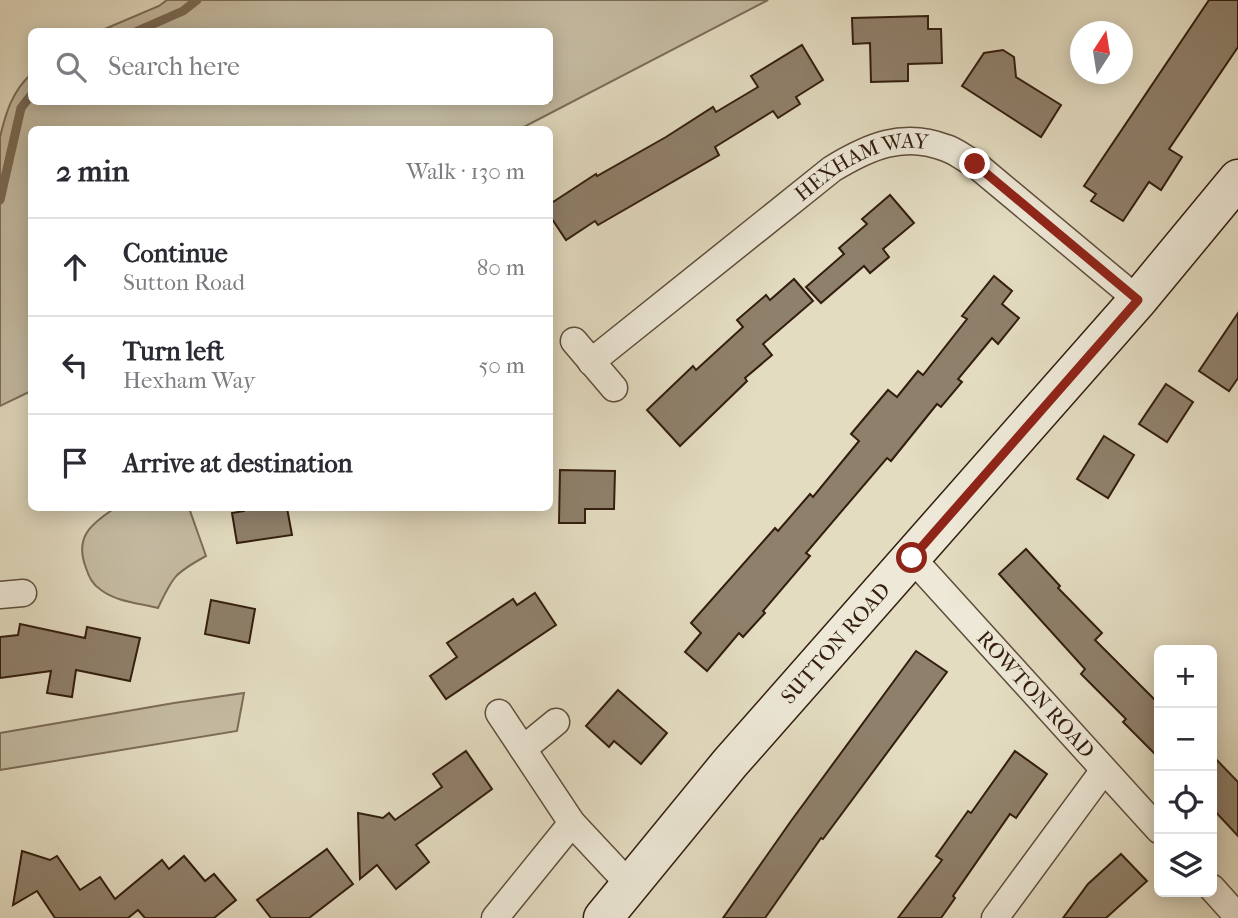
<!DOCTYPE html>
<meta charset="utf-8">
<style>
:root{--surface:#fff;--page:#f2f2f3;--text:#2b2b33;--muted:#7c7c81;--line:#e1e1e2}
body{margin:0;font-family:"IM FELL French Canon",serif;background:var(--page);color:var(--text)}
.controls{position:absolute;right:21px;bottom:21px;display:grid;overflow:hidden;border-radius:10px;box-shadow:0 4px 18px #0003}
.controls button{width:63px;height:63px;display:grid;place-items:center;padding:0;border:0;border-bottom:2px solid var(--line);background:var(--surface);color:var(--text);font:35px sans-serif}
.compass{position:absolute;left:1070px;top:21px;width:63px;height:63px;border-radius:50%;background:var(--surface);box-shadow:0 4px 18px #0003;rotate:12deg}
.stop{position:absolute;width:21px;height:21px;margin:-16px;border:5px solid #8f2418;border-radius:50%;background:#fff}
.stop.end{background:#8f2418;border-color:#fff;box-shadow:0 2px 7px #0008}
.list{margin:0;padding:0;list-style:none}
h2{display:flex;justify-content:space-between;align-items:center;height:91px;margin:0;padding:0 28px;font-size:30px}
h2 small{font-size:23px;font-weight:400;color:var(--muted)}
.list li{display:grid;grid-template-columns:46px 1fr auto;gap:21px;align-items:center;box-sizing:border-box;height:98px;padding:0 28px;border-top:2px solid var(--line)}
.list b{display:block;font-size:26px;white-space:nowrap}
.list p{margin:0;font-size:23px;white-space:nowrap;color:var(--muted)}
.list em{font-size:23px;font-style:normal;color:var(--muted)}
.icon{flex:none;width:38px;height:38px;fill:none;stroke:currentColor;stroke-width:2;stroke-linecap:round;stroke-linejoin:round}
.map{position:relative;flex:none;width:1238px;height:918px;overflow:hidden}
.search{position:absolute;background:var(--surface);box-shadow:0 4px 18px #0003;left:28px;top:28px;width:525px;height:77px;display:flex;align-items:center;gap:18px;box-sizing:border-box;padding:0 24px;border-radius:10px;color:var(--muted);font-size:26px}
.panel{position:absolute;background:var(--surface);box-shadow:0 4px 18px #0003;left:28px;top:126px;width:525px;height:385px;border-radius:10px}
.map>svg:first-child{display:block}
.green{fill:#c5bca3;stroke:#7c6c58;stroke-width:2}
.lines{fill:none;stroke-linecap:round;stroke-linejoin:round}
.stream{stroke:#796955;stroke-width:9}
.building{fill:#8f806b;stroke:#331d0e;stroke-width:2}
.street-casing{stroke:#5f4d3b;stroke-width:29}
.secondary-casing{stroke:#331d0e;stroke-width:41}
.street{stroke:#ede8d7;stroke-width:26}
.secondary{stroke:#ede8d7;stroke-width:38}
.route{stroke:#8f2418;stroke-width:9}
.labels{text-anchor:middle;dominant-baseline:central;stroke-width:6;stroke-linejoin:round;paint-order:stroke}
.street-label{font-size:21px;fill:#331d0e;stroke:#ede8d7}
</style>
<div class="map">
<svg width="1238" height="918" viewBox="0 0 1238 918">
<rect width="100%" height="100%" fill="#e3dcc1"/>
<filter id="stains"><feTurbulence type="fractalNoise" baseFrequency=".00286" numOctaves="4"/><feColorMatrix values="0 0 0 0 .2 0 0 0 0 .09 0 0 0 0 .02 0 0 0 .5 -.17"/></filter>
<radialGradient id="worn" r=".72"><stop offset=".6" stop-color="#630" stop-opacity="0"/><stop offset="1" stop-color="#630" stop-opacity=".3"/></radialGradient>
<g class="green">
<path d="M 167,0 L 768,0 L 520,129 L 32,130 L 31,391 L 0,406 L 0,137 C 6,112 12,92 31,74 L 32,102 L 550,102 L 550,32 L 100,31 L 159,6 Z"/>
<path d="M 115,508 L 189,508 L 206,556 C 175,573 173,576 158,608 C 139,603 117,602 101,590 C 92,584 89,577 86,568 C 74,537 91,524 115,508 Z"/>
<polygon points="244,693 237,731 0,770 0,733 174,703"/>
</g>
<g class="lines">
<g class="stream">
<polyline points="135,32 183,11 197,0"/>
<polyline points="0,200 21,108 32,94"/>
</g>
</g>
<g class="building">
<polygon points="1209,0 1238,0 1238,47 1169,149 1182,157 1161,190 1149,182 1123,221 1091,201 1096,194 1084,186"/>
<polygon points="928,16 928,29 941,29 942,63 908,64 908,81 871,82 870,43 853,44 852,18"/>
<polygon points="802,45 823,80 796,97 800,104 778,118 773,111 715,147 719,155 598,225 595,221 566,240 550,216 550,204 596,174 597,176 666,137 713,107 716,112 758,87 751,76"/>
<polygon points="1003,50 1014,57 1016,77 1061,105 1041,137 962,86 984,53"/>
<polygon points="890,195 914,223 883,249 889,257 870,273 864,266 821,303 806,287 844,254 839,248 867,224 862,219"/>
<polygon points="994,276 1012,291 1002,304 1019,318 998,344 992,338 958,379 962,382 941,407 937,404 891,461 887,458 806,553 810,556 763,611 765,613 743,637 739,633 707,671 685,652 701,633 691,623 775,528 778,531 810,494 813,497 859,441 851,434 888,390 897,397 918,371 923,375 967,319 962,316"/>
<polygon points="794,279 813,301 763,344 772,355 745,378 747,381 680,446 647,410 693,366 696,370 743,327 737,320 766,295 770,300"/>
<polygon points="1238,313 1238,378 1229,391 1199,371"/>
<polygon points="1166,384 1193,402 1167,442 1139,424"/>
<polygon points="1104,436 1134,455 1108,498 1077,479"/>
<polygon points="560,470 615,471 614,509 585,509 585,523 559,523"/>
<polygon points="244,508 287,508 292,535 237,543 232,513 244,511"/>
<polygon points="1026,549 1060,586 1058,588 1102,633 1095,640 1159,704 1159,758 1123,722 1126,719 1081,674 1085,669 999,574"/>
<polygon points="535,593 556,625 446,699 430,676 457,657 447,643 513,599 517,605"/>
<polygon points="211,600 255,609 249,643 205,634"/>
<polygon points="20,624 85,638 87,627 140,638 130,681 76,670 72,697 47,693 51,671 0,678 0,637 18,635"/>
<polygon points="916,651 947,672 823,839 821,838 765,918 723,918 791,821"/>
<polygon points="618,690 667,733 641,764 614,741 609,747 586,726"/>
<polygon points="466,751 492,789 416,845 429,862 396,889 377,865 360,879 358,813 383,818 389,813 395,820 442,787 433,774"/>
<polygon points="1015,751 1047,774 1016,818 1010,814 953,896 955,898 941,918 898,918 942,860 936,856 968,811 971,813"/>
<polygon points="1212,755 1238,782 1238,836 1212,808"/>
<polygon points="327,849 353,884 309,918 271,918 257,900"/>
<polygon points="22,851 50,860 57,856 80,890 100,877 115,899 162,860 169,869 184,856 205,881 214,874 236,900 214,918 145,918 138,910 128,918 55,918 37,891 13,905"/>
<polygon points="1121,854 1147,881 1106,918 1063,918 1088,884"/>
</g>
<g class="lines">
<defs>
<g id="street">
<polyline points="574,341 614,388"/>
<path id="s1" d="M 591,362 L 832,169 C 868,147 903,131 946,148 C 956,151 965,159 975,164 L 1138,300"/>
<path id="s2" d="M 912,558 L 1159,830"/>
<polyline points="0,595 23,593"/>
<polyline points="499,713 572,823 629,884"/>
<polyline points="523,749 556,722"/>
<polyline points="1212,888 1238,917"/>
<polyline points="495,918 572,823"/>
<polyline points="995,918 1104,770"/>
</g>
<g id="secondary">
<path id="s3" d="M 603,918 L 730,763 L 1138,300 L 1238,179"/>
</g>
</defs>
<use href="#street" class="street-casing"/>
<use href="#secondary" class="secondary-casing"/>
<use href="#street" class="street"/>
<use href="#secondary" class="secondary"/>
</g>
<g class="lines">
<polyline class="route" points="912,558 1138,300 975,164"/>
</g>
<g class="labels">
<g class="street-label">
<text stroke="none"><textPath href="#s1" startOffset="338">HEXHAM WAY</textPath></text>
<text stroke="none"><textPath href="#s3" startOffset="360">SUTTON ROAD</textPath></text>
<text stroke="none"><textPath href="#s2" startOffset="184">ROWTON ROAD</textPath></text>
</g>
</g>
<rect width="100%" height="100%" filter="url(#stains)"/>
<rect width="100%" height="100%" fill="url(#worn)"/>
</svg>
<div class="controls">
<button>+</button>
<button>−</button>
<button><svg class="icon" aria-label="locate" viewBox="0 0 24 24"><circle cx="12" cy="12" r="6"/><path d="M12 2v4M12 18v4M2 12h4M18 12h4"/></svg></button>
<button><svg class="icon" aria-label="layers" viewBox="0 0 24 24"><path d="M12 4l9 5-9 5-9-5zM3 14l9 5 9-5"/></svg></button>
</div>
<svg class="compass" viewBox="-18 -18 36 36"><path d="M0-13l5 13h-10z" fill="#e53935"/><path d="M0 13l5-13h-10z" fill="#7c7c81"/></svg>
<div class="stop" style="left:912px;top:558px"></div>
<div class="stop end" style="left:975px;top:164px"></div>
<div class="search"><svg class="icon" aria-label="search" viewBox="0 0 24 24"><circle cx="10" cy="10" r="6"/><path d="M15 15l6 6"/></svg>Search here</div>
<section class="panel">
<h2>2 min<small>Walk · 130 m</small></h2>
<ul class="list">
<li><svg class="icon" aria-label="ahead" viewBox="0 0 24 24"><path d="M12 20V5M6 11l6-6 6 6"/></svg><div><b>Continue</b><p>Sutton Road</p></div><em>80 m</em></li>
<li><svg class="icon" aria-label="left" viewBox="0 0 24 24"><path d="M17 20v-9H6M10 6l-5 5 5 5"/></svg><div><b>Turn left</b><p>Hexham Way</p></div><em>50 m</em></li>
<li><svg class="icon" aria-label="arrive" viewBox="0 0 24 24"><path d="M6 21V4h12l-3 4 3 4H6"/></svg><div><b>Arrive at destination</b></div></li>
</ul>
</section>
</div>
